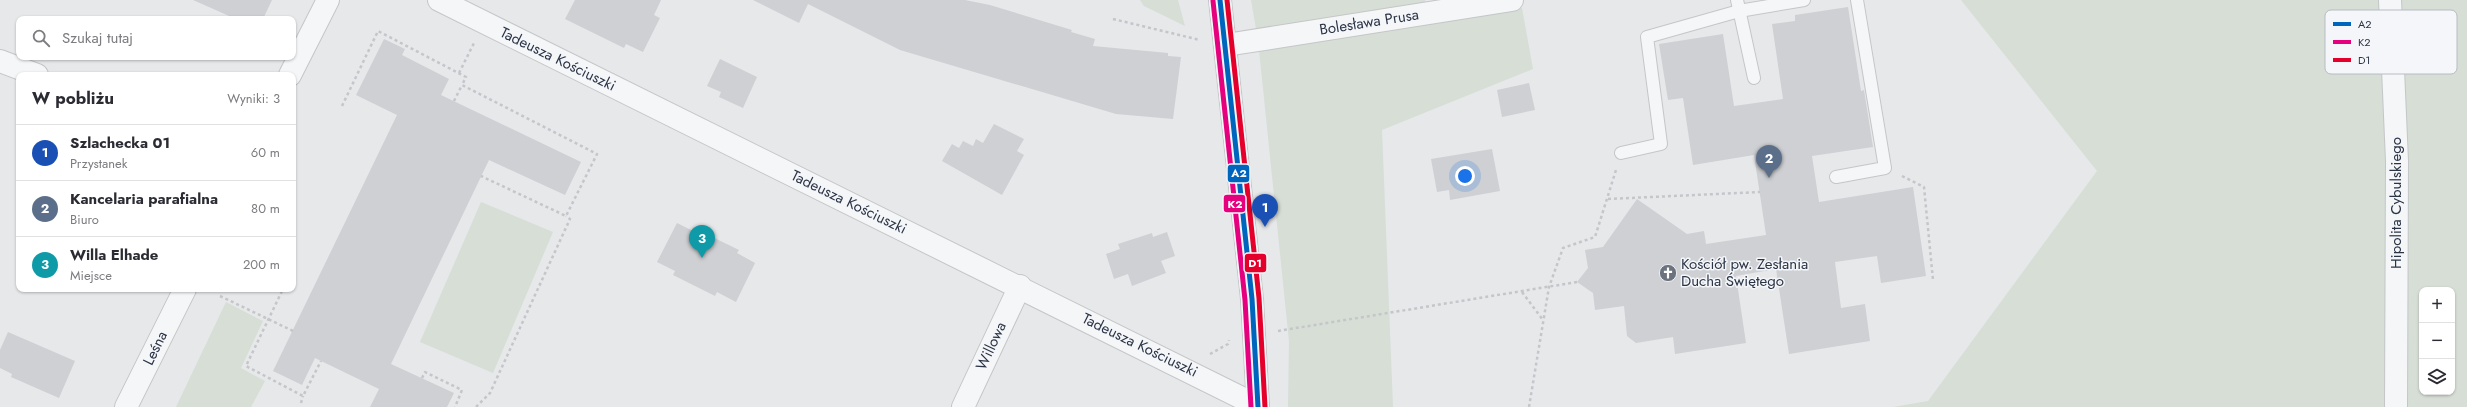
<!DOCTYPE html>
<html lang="pl">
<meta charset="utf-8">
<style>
:root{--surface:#fff;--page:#f2f2f3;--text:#2b2b33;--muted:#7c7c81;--line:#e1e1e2;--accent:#2563eb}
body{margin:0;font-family:Jost,sans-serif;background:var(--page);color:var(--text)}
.controls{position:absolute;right:12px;bottom:12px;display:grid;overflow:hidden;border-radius:8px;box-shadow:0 1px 3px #0004}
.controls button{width:36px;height:36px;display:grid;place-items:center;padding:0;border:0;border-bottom:1px solid var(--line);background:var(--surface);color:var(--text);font:20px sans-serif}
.you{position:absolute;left:1465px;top:176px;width:14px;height:14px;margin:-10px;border:3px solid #fff;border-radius:50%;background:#1a73e8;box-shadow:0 0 0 6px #1a73e833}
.badge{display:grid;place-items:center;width:26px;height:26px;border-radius:50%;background:var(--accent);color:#fff;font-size:13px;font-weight:700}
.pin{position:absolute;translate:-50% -33px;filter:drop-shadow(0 1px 2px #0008)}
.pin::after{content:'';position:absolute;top:21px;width:14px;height:12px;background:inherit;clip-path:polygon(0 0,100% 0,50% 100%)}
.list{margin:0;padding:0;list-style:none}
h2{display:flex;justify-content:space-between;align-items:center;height:52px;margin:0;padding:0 16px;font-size:17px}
h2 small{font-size:13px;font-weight:400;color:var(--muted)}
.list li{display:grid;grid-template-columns:26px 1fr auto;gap:12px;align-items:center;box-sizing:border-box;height:56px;padding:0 16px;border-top:1px solid var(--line)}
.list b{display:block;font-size:15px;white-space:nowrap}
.list p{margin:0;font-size:13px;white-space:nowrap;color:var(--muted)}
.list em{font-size:13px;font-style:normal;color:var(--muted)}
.icon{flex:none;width:22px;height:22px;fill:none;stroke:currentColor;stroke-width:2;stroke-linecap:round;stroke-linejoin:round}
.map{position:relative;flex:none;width:2467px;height:407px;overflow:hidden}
.search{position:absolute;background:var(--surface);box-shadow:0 1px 3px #0004;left:16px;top:16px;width:280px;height:44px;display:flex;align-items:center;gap:10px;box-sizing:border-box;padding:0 14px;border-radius:8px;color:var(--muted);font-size:15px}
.panel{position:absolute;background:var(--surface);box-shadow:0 1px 3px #0004;left:16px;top:72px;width:280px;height:220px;border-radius:8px}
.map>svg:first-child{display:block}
.green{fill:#d6ded6;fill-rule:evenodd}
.building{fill:#ced0d3}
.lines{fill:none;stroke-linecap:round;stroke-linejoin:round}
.service-casing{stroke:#c4c6c8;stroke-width:14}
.minor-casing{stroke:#c4c6c8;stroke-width:24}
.secondary-casing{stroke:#c4c6c8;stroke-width:24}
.path{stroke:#c5c6ca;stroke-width:2.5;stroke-dasharray:3 3;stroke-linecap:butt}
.service{stroke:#f5f6f7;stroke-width:12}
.minor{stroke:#f5f6f7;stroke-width:22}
.secondary{stroke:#f8f8f8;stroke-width:22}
.bus-1-casing{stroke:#f4f6f9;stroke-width:8}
.bus-2-casing{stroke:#f4f6f9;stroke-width:8}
.bus-3-casing{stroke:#f4f6f9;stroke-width:8}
.bus-1{stroke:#0065bd;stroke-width:5}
.bus-2{stroke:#e5007d;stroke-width:5}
.bus-3{stroke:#e4002b;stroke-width:5}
.labels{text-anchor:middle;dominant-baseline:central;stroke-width:3;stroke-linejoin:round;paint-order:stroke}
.street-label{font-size:15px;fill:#2b3445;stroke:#f4f6f9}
.poi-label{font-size:15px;fill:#2b3445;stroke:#f4f6f9;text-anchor:start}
.key{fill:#f4f6f9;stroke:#b8bcc3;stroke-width:1}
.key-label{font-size:11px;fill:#2b3445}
.line-badge{stroke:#f4f6f9;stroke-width:1.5}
.badge-label{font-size:11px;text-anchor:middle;font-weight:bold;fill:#fff}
</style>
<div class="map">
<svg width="2467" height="407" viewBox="0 0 2467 407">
<rect width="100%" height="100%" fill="#e6e8ea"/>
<g class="green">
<polygon points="1140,0 1178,0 1185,26 1144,6"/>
<polygon points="1251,0 1425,0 1429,21 1522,8 1533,69 1382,130 1393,407 1288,407 1289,341 1258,40"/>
<path d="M 1961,0 L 2467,0 L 2467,407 L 1893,407 L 1928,401 L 2097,171 ZM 2422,290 L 2452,290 L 2452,392 L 2422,392 Z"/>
<polygon points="481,202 553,232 493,373 420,342"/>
<polygon points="226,302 263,321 241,368 265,381 251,407 176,407"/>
</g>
<g class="building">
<polygon points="193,0 272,0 263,19 236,19"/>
<polygon points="575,0 661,0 654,15 660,18 643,52 626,44 624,48 565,19"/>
<polygon points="753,0 965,0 990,5 1072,30 1071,32 1095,39 1093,46 1168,53 1168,56 1181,57 1173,119 1116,114 900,50 808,4 799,23"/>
<polygon points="1848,7 1861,91 1864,90 1873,147 1812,156 1819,202 1913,187 1926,276 1881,283 1877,256 1835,262 1841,308 1865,304 1870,341 1789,354 1776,269 1736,276 1746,343 1675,354 1673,337 1636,343 1627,336 1624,306 1595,310 1593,293 1577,282 1588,268 1585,250 1603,247 1637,199 1687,234 1704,231 1706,244 1766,235 1754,155 1693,165 1683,98 1668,100 1659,44 1723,34 1734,106 1783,99 1772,24 1795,21 1795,15"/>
<polygon points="384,39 405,49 402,55 449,79 441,95 581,162 565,195 489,160 391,364 454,393 447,407 370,407 379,389 315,358 302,385 273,371 397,115 356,95"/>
<polygon points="720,59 757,77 743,108 719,97 721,92 707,86"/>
<polygon points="1529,83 1535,110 1502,117 1497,90"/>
<polygon points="994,124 1024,139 1017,151 1024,155 1002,195 942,161 952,144 959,148 963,141 973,146 976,139 983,143"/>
<polygon points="1492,149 1500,191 1450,200 1449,190 1437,192 1431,159"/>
<polygon points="677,223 695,232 696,229 739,250 737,253 755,263 736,302 717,292 715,296 673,275 675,271 657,262"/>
<polygon points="1167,232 1175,256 1161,261 1166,273 1132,286 1128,274 1114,279 1106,254 1120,249 1118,244 1152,233 1153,237"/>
<polygon points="8,332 75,361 59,398 11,377 12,374 0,368 0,350"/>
</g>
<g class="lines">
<defs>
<g id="service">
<polyline points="1737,0 1754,78"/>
<polyline points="1621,153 1661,144 1647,37 1739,11 1804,0"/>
<polyline points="1836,177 1885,168 1857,0"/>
</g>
<g id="minor">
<polyline points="439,0 1258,406"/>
<polyline points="2390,0 2397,161 2396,407"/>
<polyline points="1226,45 1512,0"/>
<polyline points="0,61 37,75"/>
<polyline points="290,75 328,0"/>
<polyline points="126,407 185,289"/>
<polyline points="963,407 1020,286"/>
</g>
<polyline id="secondary" points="1220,0 1252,299 1258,407"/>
</defs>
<use href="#service" class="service-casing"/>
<use href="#minor" class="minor-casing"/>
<use href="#secondary" class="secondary-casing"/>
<g class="path">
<polyline points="1113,19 1200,40"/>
<polyline points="459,73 474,43"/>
<polyline points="454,101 462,85"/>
<polyline points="342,106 378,31 466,77 462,85 597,154 566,216 481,176"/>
<polyline points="1902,176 1924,187 1933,280"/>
<polyline points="1608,199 1760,192"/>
<polyline points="282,291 246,366 303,396 321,361"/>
<polyline points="1522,292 1543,320"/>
<polyline points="220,296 293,331"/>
<polyline points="1278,331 1577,282"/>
<polyline points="1210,354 1228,344 1229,340"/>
<polyline points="422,378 425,372 462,390 455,407"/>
<polyline points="301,403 303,396"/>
<polyline points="476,407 490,393 570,219 566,216"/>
<polyline points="1529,407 1549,287 1563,248 1595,237 1616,170"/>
</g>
<use href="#service" class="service"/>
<use href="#minor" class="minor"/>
<use href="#secondary" class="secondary"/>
<defs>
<polyline id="bus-1" points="1220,0 1252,299 1258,407"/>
<polyline id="bus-2" points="1213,1 1245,300 1251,407"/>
<polyline id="bus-3" points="1227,0 1259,298 1265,407"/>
</defs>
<use href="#bus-1" class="bus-1-casing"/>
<use href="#bus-2" class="bus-2-casing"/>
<use href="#bus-3" class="bus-3-casing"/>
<use href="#bus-1" class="bus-1"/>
<use href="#bus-2" class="bus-2"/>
<use href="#bus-3" class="bus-3"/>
</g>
<defs>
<symbol id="church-disc" viewBox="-11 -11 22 22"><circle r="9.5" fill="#6c737f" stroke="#f4f6f9"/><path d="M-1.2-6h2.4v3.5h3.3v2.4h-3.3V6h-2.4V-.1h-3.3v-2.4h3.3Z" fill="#fff"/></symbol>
</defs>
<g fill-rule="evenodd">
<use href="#church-disc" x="1658" y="263" width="20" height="20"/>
</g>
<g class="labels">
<g class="street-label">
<text transform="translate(1369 22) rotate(-9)">Bolesława Prusa</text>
<text transform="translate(558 59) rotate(26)">Tadeusza Kościuszki</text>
<text transform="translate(849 202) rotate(26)">Tadeusza Kościuszki</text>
<text transform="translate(2396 203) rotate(-90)">Hipolita Cybulskiego</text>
<text transform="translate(1140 345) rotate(26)">Tadeusza Kościuszki</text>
<text transform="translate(991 346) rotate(-65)">Willowa</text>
<text transform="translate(155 348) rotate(-64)">Leśna</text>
</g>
<g class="poi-label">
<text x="1681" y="264">Kościół pw. Zesłania<tspan x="1681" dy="17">Ducha Świętego</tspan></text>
</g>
</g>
<rect x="2325" y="10" width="132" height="64" rx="6" class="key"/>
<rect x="2333" y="22" width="18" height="4" fill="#0065bd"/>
<rect x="2333" y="40" width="18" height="4" fill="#e5007d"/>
<rect x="2333" y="58" width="18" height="4" fill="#e4002b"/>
<g class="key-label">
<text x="2358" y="28">A2</text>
<text x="2358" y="46">K2</text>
<text x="2358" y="64">D1</text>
</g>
<g class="line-badge">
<rect x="1227" y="164" width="23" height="19" rx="4" fill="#0065bd"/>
<rect x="1223" y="194" width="23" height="19" rx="4" fill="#e5007d"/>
<rect x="1244" y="253" width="23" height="20" rx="4" fill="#e4002b"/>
</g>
<g class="badge-label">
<text x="1239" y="177">A2</text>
<text x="1235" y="208">K2</text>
<text x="1255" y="267">D1</text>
</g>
</svg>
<div class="controls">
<button>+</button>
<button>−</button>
<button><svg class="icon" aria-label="layers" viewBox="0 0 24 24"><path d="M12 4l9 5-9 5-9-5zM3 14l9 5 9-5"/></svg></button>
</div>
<div class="you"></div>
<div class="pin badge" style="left:1265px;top:227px;background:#1a4fb4">1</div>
<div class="pin badge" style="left:1769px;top:178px;background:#5c6f8a">2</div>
<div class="pin badge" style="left:702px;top:258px;background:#0f9aa8">3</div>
<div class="search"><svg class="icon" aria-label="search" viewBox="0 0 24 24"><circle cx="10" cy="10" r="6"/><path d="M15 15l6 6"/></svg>Szukaj tutaj</div>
<section class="panel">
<h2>W pobliżu<small>Wyniki: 3</small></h2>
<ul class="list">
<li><span class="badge" style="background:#1a4fb4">1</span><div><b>Szlachecka 01</b><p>Przystanek</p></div><em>60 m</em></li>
<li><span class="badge" style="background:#5c6f8a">2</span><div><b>Kancelaria parafialna</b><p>Biuro</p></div><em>80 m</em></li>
<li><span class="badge" style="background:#0f9aa8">3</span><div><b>Willa Elhade</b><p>Miejsce</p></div><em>200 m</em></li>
</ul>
</section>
</div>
